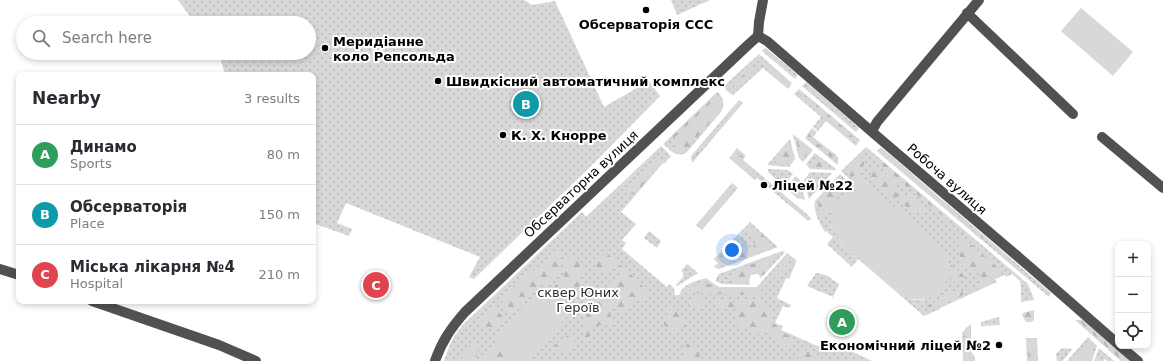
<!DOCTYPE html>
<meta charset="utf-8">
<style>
:root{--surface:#fff;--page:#f7f7f7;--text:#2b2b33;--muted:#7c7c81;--line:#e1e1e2;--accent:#2563eb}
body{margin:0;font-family:"DejaVu Sans",sans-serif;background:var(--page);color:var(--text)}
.controls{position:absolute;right:12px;bottom:12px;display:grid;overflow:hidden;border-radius:8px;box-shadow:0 2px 6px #0003}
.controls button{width:36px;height:36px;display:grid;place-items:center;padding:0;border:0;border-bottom:1px solid var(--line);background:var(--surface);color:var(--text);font:20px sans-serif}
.you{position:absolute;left:732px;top:250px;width:14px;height:14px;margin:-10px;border:3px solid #fff;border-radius:50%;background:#1a73e8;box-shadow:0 0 0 6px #1a73e833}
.badge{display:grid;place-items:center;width:26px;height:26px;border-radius:50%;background:var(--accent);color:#fff;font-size:13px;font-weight:700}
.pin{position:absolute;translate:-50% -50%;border:2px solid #fff;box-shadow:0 1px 4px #0006}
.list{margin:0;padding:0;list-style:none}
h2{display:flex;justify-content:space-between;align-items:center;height:52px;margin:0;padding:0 16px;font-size:17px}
h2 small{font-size:13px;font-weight:400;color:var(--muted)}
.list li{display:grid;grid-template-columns:26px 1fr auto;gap:12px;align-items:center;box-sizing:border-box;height:60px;padding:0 16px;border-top:1px solid var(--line)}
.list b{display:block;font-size:15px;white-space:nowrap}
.list p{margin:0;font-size:13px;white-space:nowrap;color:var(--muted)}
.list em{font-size:13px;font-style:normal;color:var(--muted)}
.icon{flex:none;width:22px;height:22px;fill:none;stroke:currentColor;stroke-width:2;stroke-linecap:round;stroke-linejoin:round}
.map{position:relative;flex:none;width:1163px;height:361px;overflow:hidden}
.search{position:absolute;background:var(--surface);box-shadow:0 2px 6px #0003;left:16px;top:16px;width:300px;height:44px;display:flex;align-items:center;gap:10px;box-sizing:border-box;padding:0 14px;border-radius:22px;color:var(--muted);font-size:15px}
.panel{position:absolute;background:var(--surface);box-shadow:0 2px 6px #0003;left:16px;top:72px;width:300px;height:232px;border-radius:8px}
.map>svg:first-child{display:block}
.grass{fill:url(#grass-dots)}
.forest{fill:url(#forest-firs)}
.pitch{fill:#d8d8d8}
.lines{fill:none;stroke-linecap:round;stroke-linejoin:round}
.minor{stroke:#515151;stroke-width:10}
.poi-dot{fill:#000;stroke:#fff;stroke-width:1.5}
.labels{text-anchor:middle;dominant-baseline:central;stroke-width:4;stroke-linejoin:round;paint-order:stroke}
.poi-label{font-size:13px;font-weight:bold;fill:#000;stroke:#fff;text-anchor:start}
.street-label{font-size:13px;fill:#000;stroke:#fff}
.park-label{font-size:13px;fill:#2f2f2f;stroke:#fff}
</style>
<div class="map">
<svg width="1163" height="361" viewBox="0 0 1163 361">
<defs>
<pattern id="grass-dots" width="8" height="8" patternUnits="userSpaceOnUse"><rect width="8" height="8" fill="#d8d8d8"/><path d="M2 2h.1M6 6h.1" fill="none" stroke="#b8b8b8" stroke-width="1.8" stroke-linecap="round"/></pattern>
<pattern id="forest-firs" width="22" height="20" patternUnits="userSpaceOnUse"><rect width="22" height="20" fill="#d8d8d8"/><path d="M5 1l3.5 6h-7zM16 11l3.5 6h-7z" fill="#b8b8b8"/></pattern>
</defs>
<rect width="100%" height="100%" fill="#fff"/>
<g class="grass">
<polygon points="178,0 524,0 532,5 555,1 604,107 649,81 660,96 594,163 474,279 469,277 480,257 346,203 337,223 352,229 349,236 313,223 313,75 225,75 220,57 217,53 309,53 309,23 195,23"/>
<polygon points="671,0 710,0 677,15"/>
<polygon points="765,48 767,49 798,75 795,79 762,51"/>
<path d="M 759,54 L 792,83 L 788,89 L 763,68 L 733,95 C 729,93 726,91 724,86 Z"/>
<polygon points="806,82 859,128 856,132 802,86"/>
<polygon points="799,89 860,140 856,146 826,121 818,131 813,127 821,117 794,94"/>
<path d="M 717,92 C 724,97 725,105 721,112 L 686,153 C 675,158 671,150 663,144 Z"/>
<polygon points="739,100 743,103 692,163 691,156"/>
<polygon points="812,128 817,132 813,137 836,155 838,158 838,165 805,138"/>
<polygon points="793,135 794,135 813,150 803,162 799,158"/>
<polygon points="790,139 795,159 789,167 767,165"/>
<path d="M 661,146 L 671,156 L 664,164 L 663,163 L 621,212 L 636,224 L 622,240 L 626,243 L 622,249 L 667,287 L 669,284 L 674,288 L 675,295 L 679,295 C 683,284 695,281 706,278 L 716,285 L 719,287 L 757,287 L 787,253 L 796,260 L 796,262 L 789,279 L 786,278 L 777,298 L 791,305 L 789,308 L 783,306 L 775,323 L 783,326 L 781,330 L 824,349 L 828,340 L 872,361 L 444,361 C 451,341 454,333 470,318 L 582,212 L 586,217 Z"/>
<path d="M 866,147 L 1028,284 L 1034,300 L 1021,302 L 1021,287 L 1020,281 L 1012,274 L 1006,277 L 1005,275 L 995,279 L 997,282 L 940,308 L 940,309 L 924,316 L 826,231 L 825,232 C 819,223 813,211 815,201 L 840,174 L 859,191 L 831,222 L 832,229 L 839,240 L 905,297 L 914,300 L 924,300 L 948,276 L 948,262 L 945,255 L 857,174 L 852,181 L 841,171 Z"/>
<polygon points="737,148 746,156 743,160 808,215 811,219 808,221 757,178 755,180 729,158"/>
<polygon points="880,148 882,148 1051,293 1049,297 877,151"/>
<polygon points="815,153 836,169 835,170 810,169 806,164"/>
<polygon points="768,169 788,170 793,174 783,186 768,172"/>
<polygon points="810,172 832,173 809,199 804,180"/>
<polygon points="796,176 800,180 805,200 797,198 786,188"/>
<polygon points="732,183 738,188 702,230 696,225"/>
<polygon points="750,222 778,247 719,269 714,267 718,263 714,259"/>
<polygon points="649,231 661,241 657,248 644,238"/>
<polygon points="833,237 858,259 852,267 827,244"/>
<polygon points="782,251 785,252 761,278 758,274 755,274 751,275 749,280 750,285 722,284 715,281 719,274"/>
<polygon points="687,264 698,273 677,286 676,285 683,277 683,272 681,271"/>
<polygon points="816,273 826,275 839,284 833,297 807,286"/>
<polygon points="999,317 1000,325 981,326 981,322"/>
<polygon points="1075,320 1083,320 1131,361 1121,361"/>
<polygon points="971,324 971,352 974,355 975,361 963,361 962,333 966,328"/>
<polygon points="1088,337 1097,346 1092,361 1067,361"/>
<polygon points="1026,338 1037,338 1038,361 1027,361"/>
<polygon points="1062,348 1072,349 1063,361 1057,361 1056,354"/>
<polygon points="1099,348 1114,361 1107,361 1105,359 1103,361 1094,361"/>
</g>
<g class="forest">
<polygon points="757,57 760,57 785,78 788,83 787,85 783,83 757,60"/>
<polygon points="752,67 758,67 756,72 734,92 731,93 729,91 737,81"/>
<polygon points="809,86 844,117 839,116 809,90 807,87"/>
<polygon points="799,93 804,94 842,126 854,138 853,140 850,140 801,98 799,95"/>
<polygon points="718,95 714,100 678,134 674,138 672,136 714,97"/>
<polygon points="720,101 722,107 720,111 690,146 684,152 679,153 675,150 675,144 681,135 715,103"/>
<polygon points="739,103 738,107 694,158 693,156"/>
<path d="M 813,131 L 816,132 L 812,136 C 814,143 821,145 826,149 C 830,152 833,155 836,158 L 836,161 L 812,144 L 808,139 L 808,135 Z"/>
<polygon points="797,142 800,142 807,150 807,155 803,159 800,157 799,154"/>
<path d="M 790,143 C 791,147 793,152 793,156 C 792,164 779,165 774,162 C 776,154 783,147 790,143 Z"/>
<polygon points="882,149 889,155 983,236 980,238 879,152 880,150"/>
<path d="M 737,154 L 743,156 L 742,160 C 746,166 753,168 758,174 L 755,176 L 752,176 L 733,159 L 732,157 Z"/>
<polygon points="858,158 862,158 866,163 852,177 849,176 846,173 848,167"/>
<polygon points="877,158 881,160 972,238 973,240 967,236 881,165"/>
<polygon points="817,159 828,166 824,168 811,166 810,164 812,160"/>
<path d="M 661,160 L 662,162 L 637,192 L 633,194 L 630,193 L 626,189 C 636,179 647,162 661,160 Z"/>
<path d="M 874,168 L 887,174 L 897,183 L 894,188 L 897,194 C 909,198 921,196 923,211 C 921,211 919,212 917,212 C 907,211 880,185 869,178 Z"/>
<polygon points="796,179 798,181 803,195 801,197 795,195 789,187 792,182"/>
<path d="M 842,179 L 853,190 C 850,190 848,190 846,190 C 837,191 831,213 824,218 C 821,215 818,212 818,207 C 818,198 834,182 842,179 Z"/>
<polygon points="731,187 735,188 715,212 701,227 699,227 700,223"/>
<path d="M 751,227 C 759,231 768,239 773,246 L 723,265 L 719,264 L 718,261 C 722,253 728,244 737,242 L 746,250 L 753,247 L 756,241 C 754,236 750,234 748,229 Z"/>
<path d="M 959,237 L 964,238 L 1003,272 L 1001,275 L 994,277 C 990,285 981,288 972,291 L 969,290 L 971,287 L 979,286 L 982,283 C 982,271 970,268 960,266 L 959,261 L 960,255 L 957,240 Z"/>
<path d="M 556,250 L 560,253 L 559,275 L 552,281 L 540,286 L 526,298 L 522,306 L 515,312 L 509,314 C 504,310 500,305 503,298 C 508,288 529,274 538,267 C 541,264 545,262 547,259 C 550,255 551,252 556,250 Z"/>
<path d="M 604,253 L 608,254 L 617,263 L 628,271 L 646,290 L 647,294 L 642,299 L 631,302 L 629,308 L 622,314 L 618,311 L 616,308 L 609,311 L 613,320 L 611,324 C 597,324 595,325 589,338 L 585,340 L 584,334 L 588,304 L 591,296 L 608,286 L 611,281 L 619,276 L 621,273 L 620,269 L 616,265 L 605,273 L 598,273 C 594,263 595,260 604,253 Z"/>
<path d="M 776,254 L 781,254 L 771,264 L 764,275 L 758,272 L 750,273 L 747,277 L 748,281 L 746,283 L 730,283 C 732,269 746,267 757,262 C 763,260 769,257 776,254 Z"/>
<path d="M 572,255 L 579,260 L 583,270 C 582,272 581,274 580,276 C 579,279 581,282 581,286 C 582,294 576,300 568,300 C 561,300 556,293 553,288 L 564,276 L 565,258 Z"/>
<path d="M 786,257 L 788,258 L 789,262 C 784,272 776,277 766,282 L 768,277 Z"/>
<path d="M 951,265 L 959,271 L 965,277 L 961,282 L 955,283 C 948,278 948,273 951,265 Z"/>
<path d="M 704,282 L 723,289 L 760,288 L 762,290 L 763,294 L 757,295 L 688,293 C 691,286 697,284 704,282 Z"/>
<path d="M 961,290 L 965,293 C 956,301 940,305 928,309 L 927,306 L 950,292 Z"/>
<path d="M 700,297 L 704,300 L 704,306 C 698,309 694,309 688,305 L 688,302 L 692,299 Z"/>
<path d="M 726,300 L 731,302 L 763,300 L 769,308 L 773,323 C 777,325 778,328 781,331 C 785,334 790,335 793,339 L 791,343 L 786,347 C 777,345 771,332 764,332 C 763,332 758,334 758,334 L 737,326 L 739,318 L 734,308 L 729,307 L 722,310 L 717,308 L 716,304 L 718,301 Z"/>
<path d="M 676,307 L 684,320 L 686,326 C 678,333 668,332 662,322 L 671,308 Z"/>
<path d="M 495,308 L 503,317 L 502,324 C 495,328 480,335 478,322 L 491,309 Z"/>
<polygon points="1034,310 1034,320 1031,322 1026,322 1022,315 1023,313"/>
<polygon points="1084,322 1089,327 1129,361 1122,361 1084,326 1082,323"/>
<polygon points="970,326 970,349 974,361 965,361 963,337 965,331"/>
<polygon points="571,334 575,339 573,348 570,351 557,350 555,345 561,339"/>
<polygon points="1032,340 1035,340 1036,359 1033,360 1030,359 1028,355 1029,342"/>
<polygon points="693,341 699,352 700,361 683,361 686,345"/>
<polygon points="471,343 476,346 478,351 474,361 460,361"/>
<polygon points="1089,344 1093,347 1089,361 1070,361 1087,345"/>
<path d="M 495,345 C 503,347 511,354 516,360 L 516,361 L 481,361 L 482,355 L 491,350 Z"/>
<polygon points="810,349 814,354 828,361 798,361 798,355 804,350"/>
</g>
<g class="pitch">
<polygon points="1081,8 1133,52 1113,76 1061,31"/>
<path d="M 857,174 L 941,247 C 944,252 946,256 948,262 C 953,288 930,307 905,297 L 845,246 C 840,240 834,235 832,228 C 829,217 833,202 843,196 C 847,193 853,192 858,191 L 849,183 Z"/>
<polygon points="545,285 573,310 527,361 521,361 496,339"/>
</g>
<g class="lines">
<g class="minor">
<polyline points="967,13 1073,114"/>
<path d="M 758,36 L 767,41 C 845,109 923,176 1002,243 C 1041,276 1079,310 1118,344"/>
<polyline points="758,36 759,22 763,0"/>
<polyline points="872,131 877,122 979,0"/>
<polyline points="1102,137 1163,188"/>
<polyline points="0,269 19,275"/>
<polyline points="92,301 219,345 256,361"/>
<polyline points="1120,346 1138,361"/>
<path d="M 435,361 C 442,341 451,328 465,312 L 749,44 L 758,36"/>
</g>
</g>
<g class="poi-dot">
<circle cx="646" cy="10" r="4"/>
<circle cx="325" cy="48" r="4"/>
<circle cx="438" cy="81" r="4"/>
<circle cx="503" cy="135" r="4"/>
<circle cx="764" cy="185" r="4"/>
<circle cx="999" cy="345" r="4"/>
</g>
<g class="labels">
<g class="poi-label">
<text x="646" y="24" text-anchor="middle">Обсерваторія ССС</text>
<text x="333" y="41">Меридіанне<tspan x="333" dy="15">коло Репсольда</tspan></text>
<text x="446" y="81">Швидкісний автоматичний комплекс</text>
<text x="511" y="135">К. Х. Кнорре</text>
<text x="772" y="185">Ліцей №22</text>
<text x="991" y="345" text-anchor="end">Економічний ліцей №2</text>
</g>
<g class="street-label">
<text transform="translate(947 179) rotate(41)">Робоча вулиця</text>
<text transform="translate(581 184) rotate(-43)">Обсерваторна вулиця</text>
</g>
<g class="park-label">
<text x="578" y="292">сквер Юних<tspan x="578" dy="15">Героїв</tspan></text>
</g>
</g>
</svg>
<div class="controls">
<button>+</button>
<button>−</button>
<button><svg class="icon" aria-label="locate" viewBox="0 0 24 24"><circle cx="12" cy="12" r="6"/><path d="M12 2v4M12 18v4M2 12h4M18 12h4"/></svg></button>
</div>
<div class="you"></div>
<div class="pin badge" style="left:842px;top:322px;background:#2e9e5b">A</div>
<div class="pin badge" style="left:526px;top:104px;background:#0f9aa8">B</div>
<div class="pin badge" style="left:376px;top:285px;background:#e0444e">C</div>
<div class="search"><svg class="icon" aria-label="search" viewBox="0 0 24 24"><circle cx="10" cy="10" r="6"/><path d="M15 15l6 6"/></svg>Search here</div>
<section class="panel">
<h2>Nearby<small>3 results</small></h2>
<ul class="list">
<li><span class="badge" style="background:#2e9e5b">A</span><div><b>Динамо</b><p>Sports</p></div><em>80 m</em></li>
<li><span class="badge" style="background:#0f9aa8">B</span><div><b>Обсерваторія</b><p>Place</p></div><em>150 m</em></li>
<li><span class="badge" style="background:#e0444e">C</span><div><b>Міська лікарня №4</b><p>Hospital</p></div><em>210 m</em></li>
</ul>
</section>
</div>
